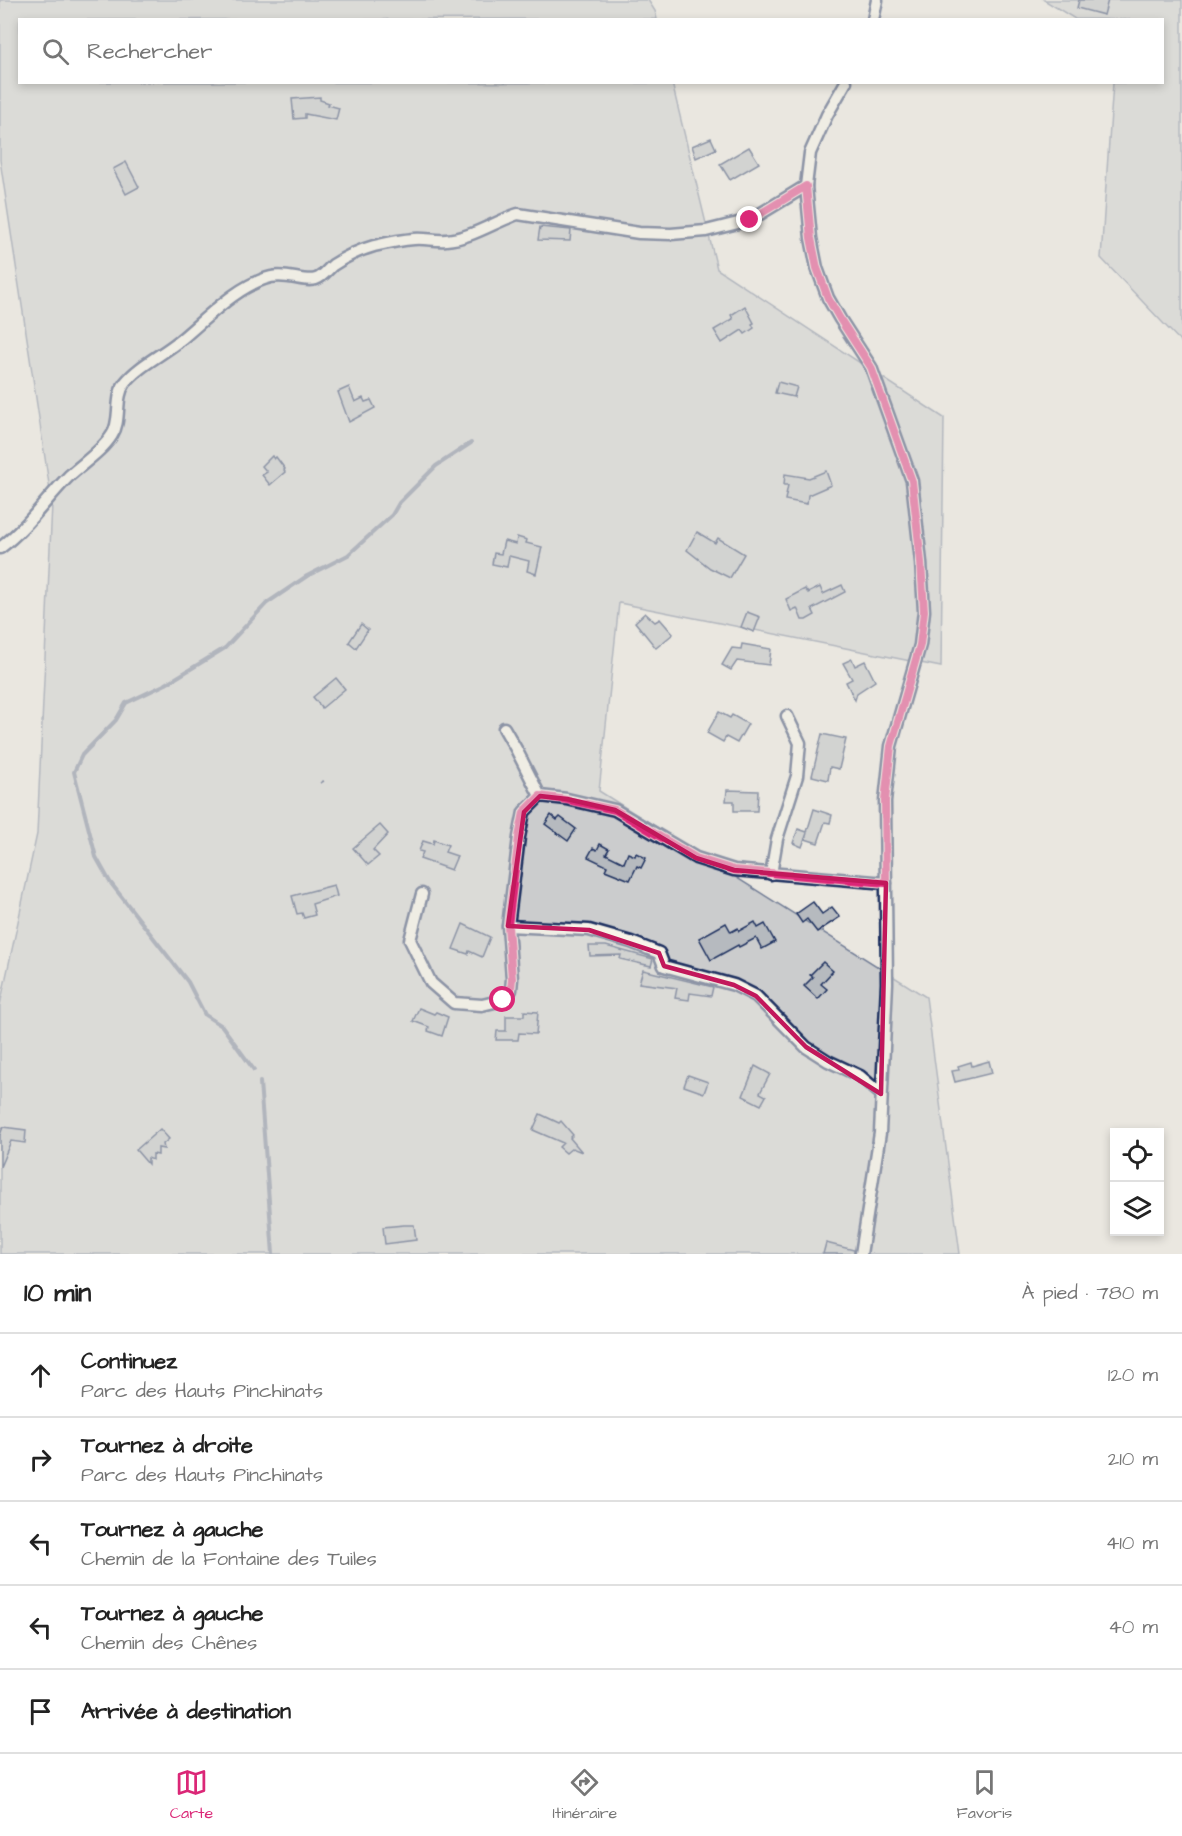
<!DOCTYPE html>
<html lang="fr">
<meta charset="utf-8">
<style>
:root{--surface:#fff;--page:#f2f2f2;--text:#222;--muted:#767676;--line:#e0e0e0;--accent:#db2777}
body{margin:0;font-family:"Architects Daughter",sans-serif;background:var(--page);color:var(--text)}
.controls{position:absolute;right:18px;bottom:18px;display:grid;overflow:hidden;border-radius:0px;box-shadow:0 3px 9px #0003}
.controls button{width:54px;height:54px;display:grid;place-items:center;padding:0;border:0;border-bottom:2px solid var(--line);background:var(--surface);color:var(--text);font:30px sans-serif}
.stop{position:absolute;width:18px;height:18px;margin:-14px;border:4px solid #db2777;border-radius:50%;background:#fff}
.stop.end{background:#db2777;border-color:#fff;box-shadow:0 2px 6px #0008}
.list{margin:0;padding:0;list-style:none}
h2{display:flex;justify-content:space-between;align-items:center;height:78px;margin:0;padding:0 24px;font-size:26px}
h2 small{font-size:20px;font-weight:400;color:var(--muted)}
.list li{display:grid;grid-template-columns:39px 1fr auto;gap:18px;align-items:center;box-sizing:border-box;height:84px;padding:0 24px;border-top:2px solid var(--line)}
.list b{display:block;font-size:22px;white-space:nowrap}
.list p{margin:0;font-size:20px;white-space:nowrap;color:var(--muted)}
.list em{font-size:20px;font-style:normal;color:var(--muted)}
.icon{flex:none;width:33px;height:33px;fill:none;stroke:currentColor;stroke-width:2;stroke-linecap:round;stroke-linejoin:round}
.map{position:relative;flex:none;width:1182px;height:1254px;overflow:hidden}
.search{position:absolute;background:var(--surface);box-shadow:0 3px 9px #0003;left:18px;right:18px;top:18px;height:66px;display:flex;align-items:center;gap:15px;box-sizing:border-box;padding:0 21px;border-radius:0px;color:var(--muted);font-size:22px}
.sheet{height:498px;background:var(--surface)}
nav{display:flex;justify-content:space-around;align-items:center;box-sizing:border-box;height:84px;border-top:2px solid var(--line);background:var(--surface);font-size:16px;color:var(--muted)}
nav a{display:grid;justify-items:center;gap:3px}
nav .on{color:var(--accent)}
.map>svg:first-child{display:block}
.green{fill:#cbcccd;stroke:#737e96;stroke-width:1.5}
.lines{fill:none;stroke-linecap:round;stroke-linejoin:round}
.stream{stroke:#6d7892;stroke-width:4}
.building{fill:#b6babf;stroke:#1b2f5e;stroke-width:1.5}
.street-casing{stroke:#1b2f5e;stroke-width:15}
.path{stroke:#1b2f5e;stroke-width:2;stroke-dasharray:4.5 4.5;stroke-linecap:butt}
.street{stroke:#f7f3e8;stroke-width:10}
.route{stroke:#db2777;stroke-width:8}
.marked{fill:none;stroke:#c2185b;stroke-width:4.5;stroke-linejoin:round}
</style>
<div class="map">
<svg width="1182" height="1254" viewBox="0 0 1182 1254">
<rect width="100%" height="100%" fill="#eae7e0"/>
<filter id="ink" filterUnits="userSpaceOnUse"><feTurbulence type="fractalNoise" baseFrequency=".0167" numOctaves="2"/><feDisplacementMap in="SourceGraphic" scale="12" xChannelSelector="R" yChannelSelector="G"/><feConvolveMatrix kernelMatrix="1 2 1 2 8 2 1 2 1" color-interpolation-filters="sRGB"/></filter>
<g filter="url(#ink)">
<g class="green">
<polygon points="0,0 648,0 655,11 657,19 20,20 20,82 672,83 717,269 944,418 941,667 619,603 599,791 926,997 960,1254 0,1254 0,1005 37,834 52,504 0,160"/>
<polygon points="1044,0 1182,0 1182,343 1101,258 1113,83 1162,82 1162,20 1075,19"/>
</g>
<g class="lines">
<g class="stream">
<polyline points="254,1070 222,1026 205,1015 188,982 110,882 96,857 74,772 82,755 116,720 126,703 166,684 225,648 267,603 307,576 348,555 392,515 399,503 436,466 471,443"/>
<polyline points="260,1082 273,1254"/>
</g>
</g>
<g class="building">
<polygon points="1079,0 1108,0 1104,15 1077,8"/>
<polygon points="320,97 320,100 329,103 328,105 339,108 336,120 305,114 305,118 294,119 292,99"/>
<polygon points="711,138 716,149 696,158 692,146"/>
<polygon points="749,147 759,163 730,180 720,164"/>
<polygon points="126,162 139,187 126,194 113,169"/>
<polygon points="540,227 571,230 570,241 538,240"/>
<polygon points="745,306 754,323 752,324 754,328 745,334 742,330 722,343 714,330 733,319 731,315"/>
<polygon points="778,382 797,387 794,397 775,393"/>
<polygon points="349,387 355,402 363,398 365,402 371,400 375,408 349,422 338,392"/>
<polygon points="272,456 274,459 276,457 285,469 284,470 285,472 270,485 262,475 267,472 262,466"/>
<polygon points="826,471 831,485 808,495 807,504 785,500 788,485 784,485 785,474 809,478"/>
<polygon points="697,532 715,543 718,538 744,554 730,578 710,568 687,550"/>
<polygon points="517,537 527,540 526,543 542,547 536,574 527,571 529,561 509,556 507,567 492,564 494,553 501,554 504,541 516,544"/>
<polygon points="842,585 845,592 812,609 815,615 806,620 802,620 797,608 791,611 786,599 805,589 808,593 820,587 823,594"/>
<polygon points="747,612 760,617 754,632 741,627"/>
<polygon points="645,613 655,622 660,619 673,634 656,648 635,622"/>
<polygon points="361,624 368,630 356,648 349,642"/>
<polygon points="742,644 771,649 769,665 737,661 731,670 722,665 732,648 741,649"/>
<polygon points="852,659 855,666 865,661 875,681 857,693 855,700 846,682 852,679 843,663"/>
<polygon points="336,678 345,689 322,708 313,697"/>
<polygon points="719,712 730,718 732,715 748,724 737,743 726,737 723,742 707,733"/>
<polygon points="822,734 846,739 839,769 830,767 828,780 812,776"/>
<polygon points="727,790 758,791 757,811 734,811 734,801 726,801"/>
<polygon points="814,809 832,815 830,823 825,822 818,843 805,839 807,833 802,847 793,843 798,829 807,832"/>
<polygon points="551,815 557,820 560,817 576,829 568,841 545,824"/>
<polygon points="380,825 388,834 373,850 379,856 368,865 353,848"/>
<polygon points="434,840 448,845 445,852 457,856 451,870 420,859 423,852 419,851 423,841 433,844"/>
<polygon points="600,844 609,849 606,854 624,863 628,853 635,856 636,853 646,858 641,868 637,866 630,880 605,870 607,866 588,857 593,848 597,850"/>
<polygon points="334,885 337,896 312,904 315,915 304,918 302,913 297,914 292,896"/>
<polygon points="813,902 822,914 832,907 840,917 817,932 807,919 802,923 796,914"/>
<polygon points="755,922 758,928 765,924 775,942 762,949 756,938 739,947 738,945 711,960 699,938 726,923 731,932 738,928 739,931"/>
<polygon points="463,924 490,937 482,957 469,951 468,954 453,949"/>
<polygon points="589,946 606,946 653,959 651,966 620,959 621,955 590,956"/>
<polygon points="823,962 833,971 821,984 827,989 818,999 804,986 813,977 810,975"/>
<polygon points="643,970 713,987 711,996 690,993 689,1000 675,998 677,988 639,983"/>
<polygon points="419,1008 434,1014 436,1012 448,1017 442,1036 428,1031 429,1027 413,1021"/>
<polygon points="524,1011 538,1012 536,1034 519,1033 518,1040 496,1040 497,1031 506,1031 506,1016 524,1016"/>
<polygon points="989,1061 992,1073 955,1082 952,1071 959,1070 958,1066 971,1062 972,1066"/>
<polygon points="755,1066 770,1074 760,1093 766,1096 761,1105 743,1096"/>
<polygon points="688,1075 708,1082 704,1093 684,1086"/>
<polygon points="540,1114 559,1123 561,1121 573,1135 570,1138 582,1152 572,1148 566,1153 559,1147 563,1143 533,1130"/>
<polygon points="3,1127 26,1130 25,1143 11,1141 0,1167 0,1135"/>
<polygon points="160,1129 169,1139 163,1144 164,1149 158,1148 158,1155 153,1154 153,1160 148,1158 148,1164 136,1150"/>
<polygon points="404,1225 414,1225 416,1240 385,1244 383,1227"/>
<polygon points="826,1243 854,1250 854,1254 823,1254"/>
</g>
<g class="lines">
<defs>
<g id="street">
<polyline points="873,20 877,0"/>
<polyline points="846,82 827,115 810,153 806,186 811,238 817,268 828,298 840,319 871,367 912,481 921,562 924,611 920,645 891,746 885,801 887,983 880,1133 861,1254"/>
<path d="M 0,548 C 27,528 46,499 69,476 C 83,463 102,451 112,435 C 122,420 114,398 125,383 C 138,366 162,355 179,341 C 205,320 237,285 271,277 C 288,273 304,283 316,279 C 323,277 327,270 333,265 C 345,257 360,250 374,246 C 387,243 401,240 414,239 C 425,238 436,241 446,240 C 472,238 494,222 518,214 L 639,233 L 671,234 L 706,231 L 750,220 L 806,186"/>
<polyline points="504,728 516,749 540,796"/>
<polyline points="771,874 777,839 797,776 800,743 787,716"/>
<polyline points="422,894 410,940 431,983 454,1003 482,1005 503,1000 511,990 512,979 508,926 519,837 524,812 540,796 567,799 615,810 696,858 734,870 886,883"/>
<polyline points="508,926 589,930 631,942 659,953 664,966 734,985 756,996 806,1047 828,1061 860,1076 881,1094"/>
</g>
</defs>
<use href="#street" class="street-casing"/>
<polyline class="path" points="320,783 327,779"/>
<use href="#street" class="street"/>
</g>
</g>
<g class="lines" filter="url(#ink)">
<polyline class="route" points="503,1000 511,990 512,979 508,926 519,837 524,812 540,796 567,800 615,810 696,858 734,870 886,883 885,801 891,746 920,645 924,611 921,562 912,481 871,367 840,319 828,298 817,268 811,238 806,186 750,220"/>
</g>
<path d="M0 0H1182V1254H0ZM 540,796 L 567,799 L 615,810 L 696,858 L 734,870 L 886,883 L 881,1094 L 806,1047 L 756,996 L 734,985 L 664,966 L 659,953 L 589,930 L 508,926 L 524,812 Z" fill="#eae7e0" fill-opacity=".55" fill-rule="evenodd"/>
<path class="marked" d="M 540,796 L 567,799 L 615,810 L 696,858 L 734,870 L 886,883 L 881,1094 L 806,1047 L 756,996 L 734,985 L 664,966 L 659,953 L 589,930 L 508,926 L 524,812 Z"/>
</svg>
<div class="controls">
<button><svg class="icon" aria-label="locate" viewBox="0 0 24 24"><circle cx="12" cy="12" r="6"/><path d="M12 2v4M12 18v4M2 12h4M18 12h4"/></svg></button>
<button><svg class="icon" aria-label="layers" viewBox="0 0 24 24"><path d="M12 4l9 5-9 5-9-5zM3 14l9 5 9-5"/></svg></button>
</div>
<div class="stop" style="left:503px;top:1000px"></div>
<div class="stop end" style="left:750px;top:220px"></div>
<div class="search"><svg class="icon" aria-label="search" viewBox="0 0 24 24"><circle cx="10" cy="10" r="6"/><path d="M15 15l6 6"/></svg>Rechercher</div>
</div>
<section class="sheet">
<h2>10 min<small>À pied · 780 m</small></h2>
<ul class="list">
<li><svg class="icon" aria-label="ahead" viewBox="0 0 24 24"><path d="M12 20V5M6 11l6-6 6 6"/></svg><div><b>Continuez</b><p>Parc des Hauts Pinchinats</p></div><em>120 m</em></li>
<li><svg class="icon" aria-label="right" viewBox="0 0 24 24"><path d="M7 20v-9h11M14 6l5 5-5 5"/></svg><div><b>Tournez à droite</b><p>Parc des Hauts Pinchinats</p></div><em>210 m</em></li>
<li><svg class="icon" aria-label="left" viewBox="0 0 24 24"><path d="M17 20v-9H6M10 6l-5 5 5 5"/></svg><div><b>Tournez à gauche</b><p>Chemin de la Fontaine des Tuiles</p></div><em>410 m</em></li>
<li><svg class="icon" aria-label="left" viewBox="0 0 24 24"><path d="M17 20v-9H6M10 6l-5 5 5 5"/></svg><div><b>Tournez à gauche</b><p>Chemin des Chênes</p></div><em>40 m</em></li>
<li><svg class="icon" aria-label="arrive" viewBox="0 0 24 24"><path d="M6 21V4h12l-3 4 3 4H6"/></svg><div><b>Arrivée à destination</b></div></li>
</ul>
</section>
<nav>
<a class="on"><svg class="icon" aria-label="map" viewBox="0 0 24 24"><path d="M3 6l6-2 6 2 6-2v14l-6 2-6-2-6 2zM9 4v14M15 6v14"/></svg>Carte</a>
<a><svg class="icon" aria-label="directions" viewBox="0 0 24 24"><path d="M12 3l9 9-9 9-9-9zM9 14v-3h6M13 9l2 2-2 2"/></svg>Itinéraire</a>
<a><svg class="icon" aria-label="saved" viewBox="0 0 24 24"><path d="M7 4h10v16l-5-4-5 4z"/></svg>Favoris</a>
</nav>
